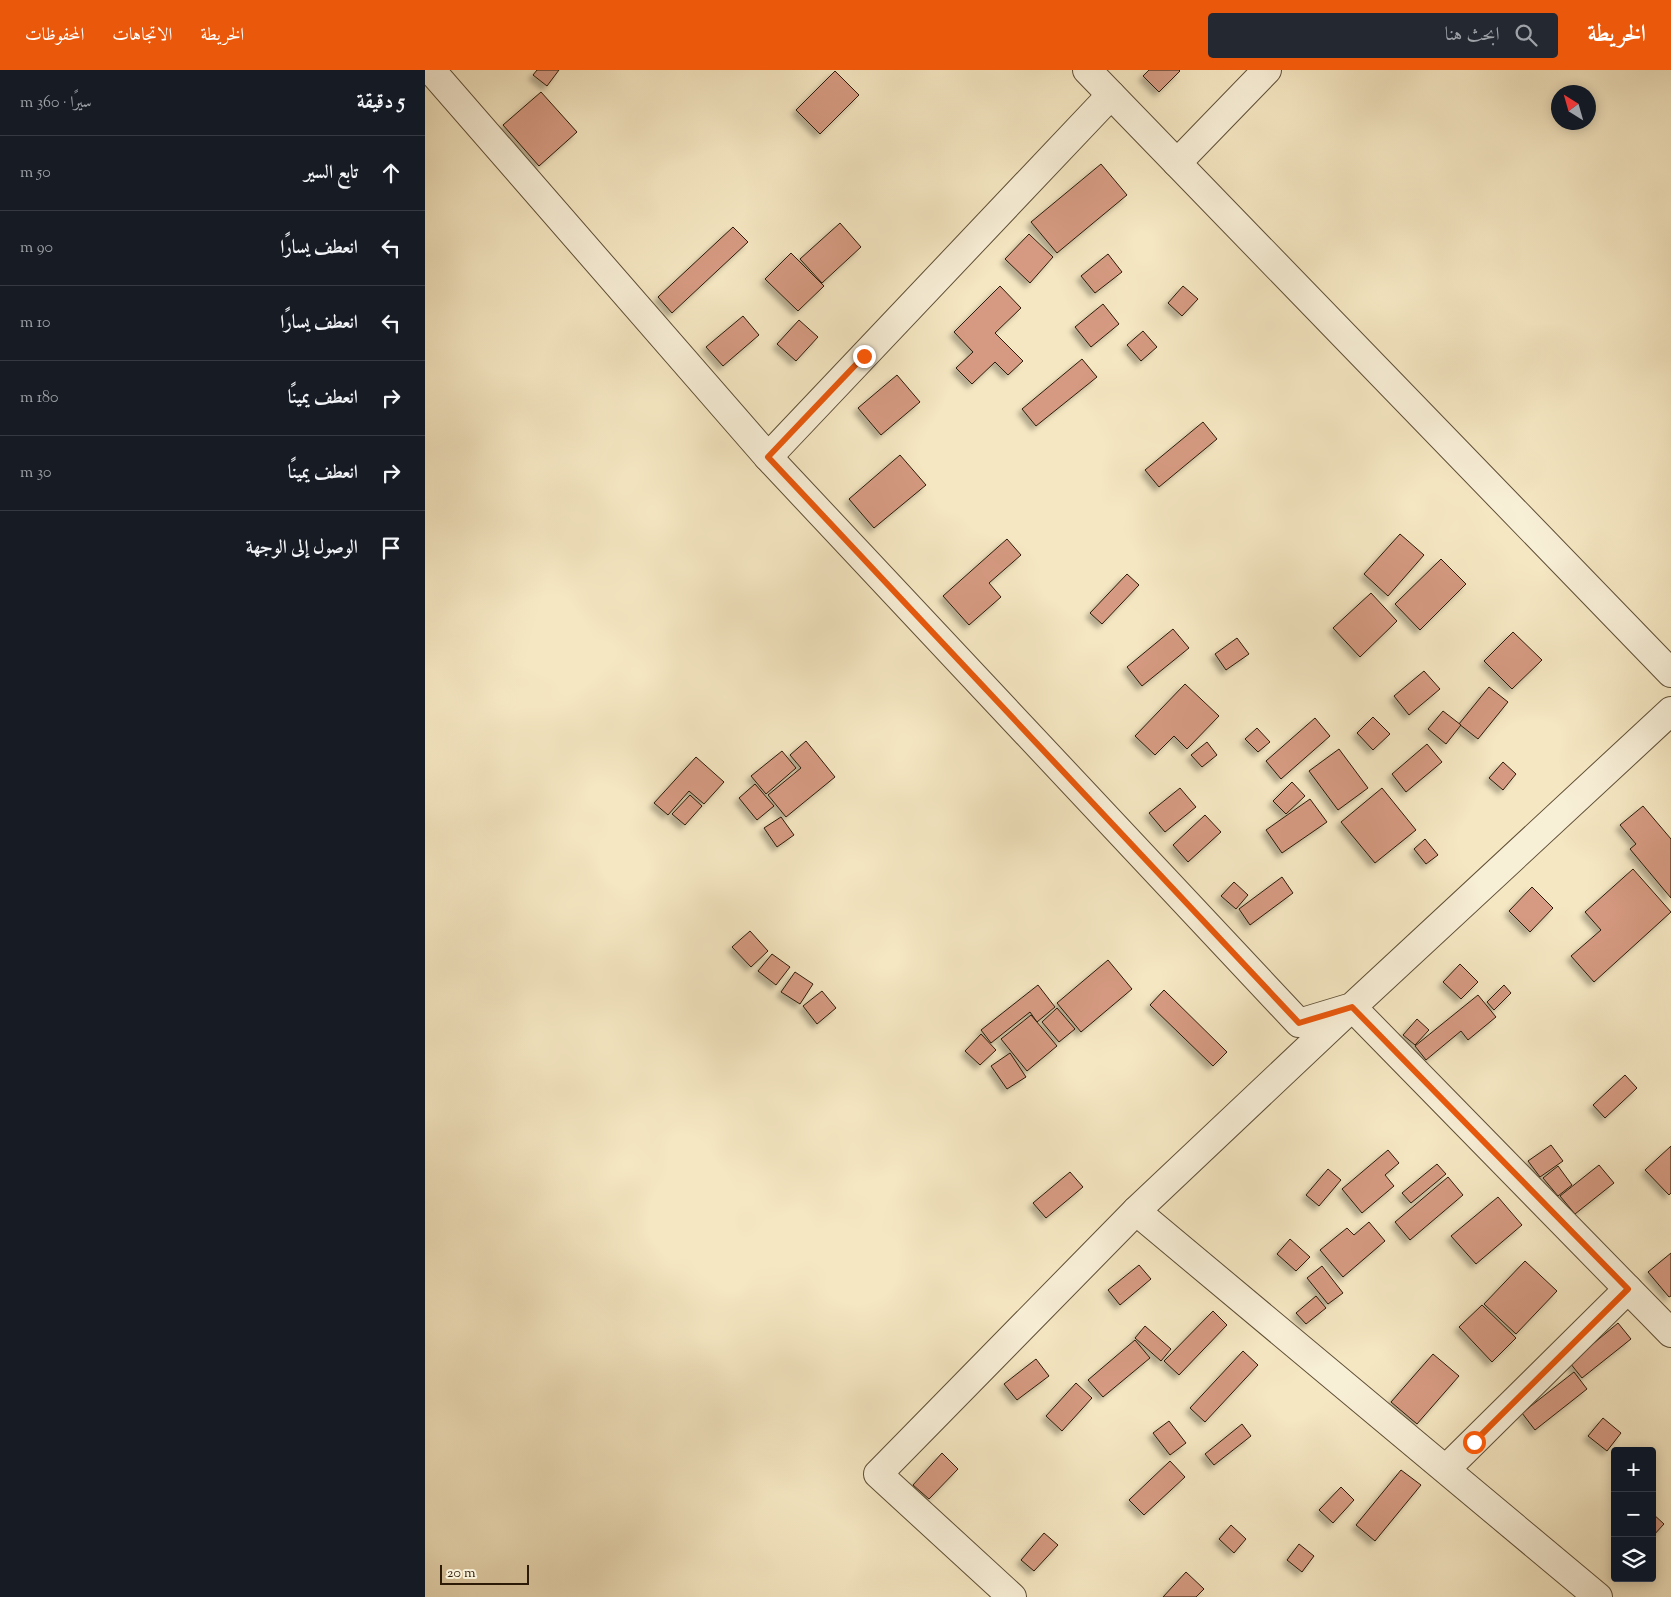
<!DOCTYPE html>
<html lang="ar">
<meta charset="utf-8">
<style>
:root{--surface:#171b24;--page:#242831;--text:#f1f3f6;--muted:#9ea1a6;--line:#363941;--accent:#ea580c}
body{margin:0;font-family:"Sorts Mill Goudy",Amiri,serif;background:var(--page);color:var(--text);direction:rtl}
.controls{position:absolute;right:15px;bottom:15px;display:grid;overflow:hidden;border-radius:5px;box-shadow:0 2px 12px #0003}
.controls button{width:45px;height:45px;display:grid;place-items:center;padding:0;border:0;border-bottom:1px solid var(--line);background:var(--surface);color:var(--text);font:25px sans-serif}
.compass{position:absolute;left:1126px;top:15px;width:45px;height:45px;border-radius:50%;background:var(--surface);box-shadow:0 2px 12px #0003;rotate:323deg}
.scale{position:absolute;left:15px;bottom:12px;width:89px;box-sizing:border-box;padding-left:5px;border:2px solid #2d1b08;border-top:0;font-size:14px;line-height:18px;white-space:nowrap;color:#2d1b08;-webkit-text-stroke:4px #f8efd7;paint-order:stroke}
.stop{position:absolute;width:15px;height:15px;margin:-11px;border:4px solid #ea580c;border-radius:50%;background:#fff}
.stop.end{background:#ea580c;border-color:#fff;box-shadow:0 1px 5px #0008}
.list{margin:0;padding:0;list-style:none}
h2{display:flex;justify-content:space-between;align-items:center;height:65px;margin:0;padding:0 20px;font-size:21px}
h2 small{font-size:16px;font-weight:400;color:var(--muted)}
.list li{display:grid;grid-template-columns:32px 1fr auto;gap:15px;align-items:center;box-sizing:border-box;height:75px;padding:0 20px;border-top:1px solid var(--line)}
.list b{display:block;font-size:19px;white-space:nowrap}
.list em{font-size:16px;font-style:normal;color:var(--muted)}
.icon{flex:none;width:28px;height:28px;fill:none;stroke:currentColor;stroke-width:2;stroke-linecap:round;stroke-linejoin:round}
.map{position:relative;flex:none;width:1246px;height:1527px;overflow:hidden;direction:ltr}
header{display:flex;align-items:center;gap:30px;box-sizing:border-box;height:70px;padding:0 25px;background:var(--accent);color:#fff}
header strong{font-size:24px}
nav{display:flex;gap:28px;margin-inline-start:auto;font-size:18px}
.search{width:350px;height:45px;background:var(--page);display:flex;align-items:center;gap:12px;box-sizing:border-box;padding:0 18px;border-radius:5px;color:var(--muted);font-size:19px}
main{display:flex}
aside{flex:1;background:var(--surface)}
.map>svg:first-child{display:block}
.building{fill:#d59a81;stroke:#2d1b08;filter:url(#shadow)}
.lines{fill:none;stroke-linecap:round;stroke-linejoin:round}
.street-casing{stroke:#5f4e36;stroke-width:30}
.street{stroke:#f8efd7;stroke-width:28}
.route{stroke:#ea580c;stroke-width:6}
</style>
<header>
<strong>الخريطة</strong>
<div class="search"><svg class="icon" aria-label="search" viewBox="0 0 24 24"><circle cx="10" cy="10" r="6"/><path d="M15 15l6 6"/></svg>ابحث هنا</div>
<nav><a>الخريطة</a><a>الاتجاهات</a><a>المحفوظات</a></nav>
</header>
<main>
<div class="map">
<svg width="1246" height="1527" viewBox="0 0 1246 1527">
<defs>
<filter id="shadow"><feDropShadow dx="-4.5" dy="4.5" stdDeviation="2.5" flood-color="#0004"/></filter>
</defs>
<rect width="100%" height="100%" fill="#f5e7c2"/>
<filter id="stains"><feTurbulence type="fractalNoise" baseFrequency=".004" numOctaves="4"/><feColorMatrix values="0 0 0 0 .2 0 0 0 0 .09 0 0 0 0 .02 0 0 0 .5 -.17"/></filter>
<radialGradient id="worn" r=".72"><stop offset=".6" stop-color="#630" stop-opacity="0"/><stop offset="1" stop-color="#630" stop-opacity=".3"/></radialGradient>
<g class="building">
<polygon points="112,0 134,0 122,16 108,5"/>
<polygon points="724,0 754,0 755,1 734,22 718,6"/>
<polygon points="410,1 434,25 395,64 371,40"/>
<polygon points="116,22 152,62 114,96 78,55"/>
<polygon points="676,94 702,125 632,183 606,152"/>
<polygon points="415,153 436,177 397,213 375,189"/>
<polygon points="308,157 323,172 247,243 233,227"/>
<polygon points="604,164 628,187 605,213 580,189"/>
<polygon points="366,183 399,216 373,241 340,209"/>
<polygon points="683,184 697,202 670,223 656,206"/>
<polygon points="575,216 596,238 570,263 598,291 583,305 570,292 547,314 531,298 548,282 529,262"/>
<polygon points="758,216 773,229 757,246 743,233"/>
<polygon points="678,234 694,254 666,277 650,257"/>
<polygon points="318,246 334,265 298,296 281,277"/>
<polygon points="374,250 393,267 371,291 352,274"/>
<polygon points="718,261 732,277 716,291 702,275"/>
<polygon points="657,289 672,307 611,356 597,339"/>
<polygon points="472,305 495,332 456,365 433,338"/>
<polygon points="778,352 792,369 734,417 720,400"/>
<polygon points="475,385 501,415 449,458 424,429"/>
<polygon points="975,464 999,485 963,526 939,504"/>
<polygon points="582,469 596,485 564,513 576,527 544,555 518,526"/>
<polygon points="1016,489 1041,514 995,560 970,534"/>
<polygon points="702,504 714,515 677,554 665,543"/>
<polygon points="946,523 972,551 935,587 908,558"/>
<polygon points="748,559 764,578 717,616 702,597"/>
<polygon points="1088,562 1117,590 1087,619 1059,591"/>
<polygon points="812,568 824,584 801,600 790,584"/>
<polygon points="999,601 1015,619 984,645 969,626"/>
<polygon points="760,614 794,646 762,679 749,666 730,685 710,666"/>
<polygon points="1064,617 1083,632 1053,669 1034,654"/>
<polygon points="1018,641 1036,655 1021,674 1003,659"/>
<polygon points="948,647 965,664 948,680 932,663"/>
<polygon points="890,648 905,666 856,709 841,691"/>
<polygon points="832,658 845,672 833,682 820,669"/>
<polygon points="381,671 410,707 361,747 343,725 376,698 365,685"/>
<polygon points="782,672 792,685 777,697 766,685"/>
<polygon points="1002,674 1017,692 981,722 967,704"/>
<polygon points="914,679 943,718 913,740 884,701"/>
<polygon points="357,681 371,698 341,724 326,706"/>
<polygon points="271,687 299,712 279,734 264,721 243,745 229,733"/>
<polygon points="1078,692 1091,704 1078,720 1064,708"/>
<polygon points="867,712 880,726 861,744 848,731"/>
<polygon points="330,714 349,736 332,750 314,728"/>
<polygon points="755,718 771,737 740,762 724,743"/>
<polygon points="957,718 991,760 950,793 916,752"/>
<polygon points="265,725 277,736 260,755 247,744"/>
<polygon points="885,729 902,752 857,783 841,760"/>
<polygon points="1218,736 1246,769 1246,828 1205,779 1211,774 1195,755"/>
<polygon points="780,745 796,762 763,792 748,775"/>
<polygon points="356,747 369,765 352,777 339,758"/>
<polygon points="1000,769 1013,785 1001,794 989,779"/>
<polygon points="1208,799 1246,842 1169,912 1146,886 1176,860 1160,842"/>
<polygon points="857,807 868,823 825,855 814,839"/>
<polygon points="809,812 823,825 811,839 796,826"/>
<polygon points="1107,817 1128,838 1105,862 1084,841"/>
<polygon points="325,861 343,881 326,897 307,877"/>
<polygon points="347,884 365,897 351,915 333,901"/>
<polygon points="683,890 707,919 656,962 632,933"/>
<polygon points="1035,894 1053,912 1036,929 1018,912"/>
<polygon points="370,902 388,914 375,934 356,922"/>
<polygon points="613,915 630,937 612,952 605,942 566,973 556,960"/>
<polygon points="1079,915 1086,923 1069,940 1062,932"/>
<polygon points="739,920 802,982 788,996 725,935"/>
<polygon points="397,921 411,938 392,954 378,936"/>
<polygon points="1053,925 1071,947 1043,970 1036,961 1001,990 990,976"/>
<polygon points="632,938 650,959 634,972 617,952"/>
<polygon points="606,945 632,976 602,1001 576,969"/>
<polygon points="992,949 1004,960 990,975 978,965"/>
<polygon points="556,964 571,980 555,995 540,981"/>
<polygon points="585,983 601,1007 582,1019 566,996"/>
<polygon points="1200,1005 1212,1018 1180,1048 1168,1035"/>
<polygon points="1126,1075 1138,1091 1115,1107 1103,1091"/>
<polygon points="1246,1076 1246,1123 1244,1125 1220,1100"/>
<polygon points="963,1080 974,1093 960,1105 969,1116 937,1143 917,1119"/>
<polygon points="1012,1094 1021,1104 986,1133 977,1123"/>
<polygon points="1174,1095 1189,1113 1150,1144 1135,1126"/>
<polygon points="1133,1096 1147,1115 1133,1126 1118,1108"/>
<polygon points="903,1099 916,1110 894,1136 881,1125"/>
<polygon points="645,1102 658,1117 621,1148 608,1133"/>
<polygon points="1023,1107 1038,1125 985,1170 970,1152"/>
<polygon points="1073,1127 1097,1155 1051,1194 1026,1166"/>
<polygon points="944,1152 960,1171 918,1207 895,1180 922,1158 929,1165"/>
<polygon points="865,1169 885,1187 871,1201 852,1184"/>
<polygon points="1246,1183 1246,1226 1244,1227 1223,1202"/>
<polygon points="1100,1191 1132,1221 1091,1264 1059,1234"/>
<polygon points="714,1195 726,1209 695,1235 683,1220"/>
<polygon points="897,1196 918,1223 903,1234 882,1208"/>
<polygon points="891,1226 901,1238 881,1254 871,1243"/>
<polygon points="1057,1235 1091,1268 1067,1292 1034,1257"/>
<polygon points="788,1241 802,1255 754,1305 739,1291"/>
<polygon points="1193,1253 1206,1269 1157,1308 1145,1293"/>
<polygon points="720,1256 746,1279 736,1291 710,1268"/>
<polygon points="710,1270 725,1288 678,1327 663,1310"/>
<polygon points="818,1281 833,1295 780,1352 765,1338"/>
<polygon points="1008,1284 1034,1306 992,1354 966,1332"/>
<polygon points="611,1289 624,1306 592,1330 579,1314"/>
<polygon points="1149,1302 1162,1319 1110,1360 1097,1343"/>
<polygon points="651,1313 667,1328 637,1361 621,1346"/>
<polygon points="1178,1348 1196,1363 1182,1381 1163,1366"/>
<polygon points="744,1351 761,1373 745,1385 728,1363"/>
<polygon points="817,1354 826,1366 789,1395 780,1384"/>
<polygon points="517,1383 533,1399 504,1429 488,1415"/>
<polygon points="745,1391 760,1407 719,1445 704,1430"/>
<polygon points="976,1400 996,1415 950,1471 931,1455"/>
<polygon points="916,1417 929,1430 908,1453 894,1440"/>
<polygon points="1227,1443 1239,1454 1227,1467"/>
<polygon points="806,1455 821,1469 809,1483 794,1469"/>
<polygon points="619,1463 633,1475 609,1501 596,1490"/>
<polygon points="874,1474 889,1486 877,1502 862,1490"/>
<polygon points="761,1502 779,1519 771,1527 738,1527"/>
</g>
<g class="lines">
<defs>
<g id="street">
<polyline points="6,0 343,387 874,953 927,937 1246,641"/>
<polyline points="662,0 1246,603"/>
<polyline points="752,93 842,0"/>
<polyline points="343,387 686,25"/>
<polyline points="711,1141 1173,1527"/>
<polyline points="1021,1399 1203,1219"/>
<polyline points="587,1527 453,1404 711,1141 927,937 1246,1263"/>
</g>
</defs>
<use href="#street" class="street-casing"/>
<use href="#street" class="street"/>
</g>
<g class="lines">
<polyline class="route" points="439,286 343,387 874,953 927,937 1203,1219 1049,1372"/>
</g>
<rect width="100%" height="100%" filter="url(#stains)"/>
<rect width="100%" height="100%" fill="url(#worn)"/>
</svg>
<div class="controls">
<button>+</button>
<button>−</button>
<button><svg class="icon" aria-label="layers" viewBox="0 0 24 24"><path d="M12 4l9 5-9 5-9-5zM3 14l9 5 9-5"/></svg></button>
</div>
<svg class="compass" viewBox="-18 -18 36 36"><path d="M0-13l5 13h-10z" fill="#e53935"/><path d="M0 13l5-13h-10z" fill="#9ea1a6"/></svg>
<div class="scale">20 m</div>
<div class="stop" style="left:1049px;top:1372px"></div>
<div class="stop end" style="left:439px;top:286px"></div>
</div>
<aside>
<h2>5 دقيقة<small>سيرًا · 360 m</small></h2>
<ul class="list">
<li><svg class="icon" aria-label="ahead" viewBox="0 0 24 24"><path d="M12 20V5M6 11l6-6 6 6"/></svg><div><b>تابع السير</b></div><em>50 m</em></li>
<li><svg class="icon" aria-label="left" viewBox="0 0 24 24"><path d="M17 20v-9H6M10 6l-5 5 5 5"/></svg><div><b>انعطف يسارًا</b></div><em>90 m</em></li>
<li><svg class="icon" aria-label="left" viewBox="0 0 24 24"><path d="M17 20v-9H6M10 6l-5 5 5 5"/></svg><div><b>انعطف يسارًا</b></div><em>10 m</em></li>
<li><svg class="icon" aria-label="right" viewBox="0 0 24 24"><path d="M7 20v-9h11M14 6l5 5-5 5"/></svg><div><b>انعطف يمينًا</b></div><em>180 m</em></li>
<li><svg class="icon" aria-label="right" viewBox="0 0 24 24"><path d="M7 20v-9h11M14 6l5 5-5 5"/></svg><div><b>انعطف يمينًا</b></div><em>30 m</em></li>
<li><svg class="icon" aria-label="arrive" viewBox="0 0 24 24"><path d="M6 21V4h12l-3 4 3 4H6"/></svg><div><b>الوصول إلى الوجهة</b></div></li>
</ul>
</aside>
</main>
